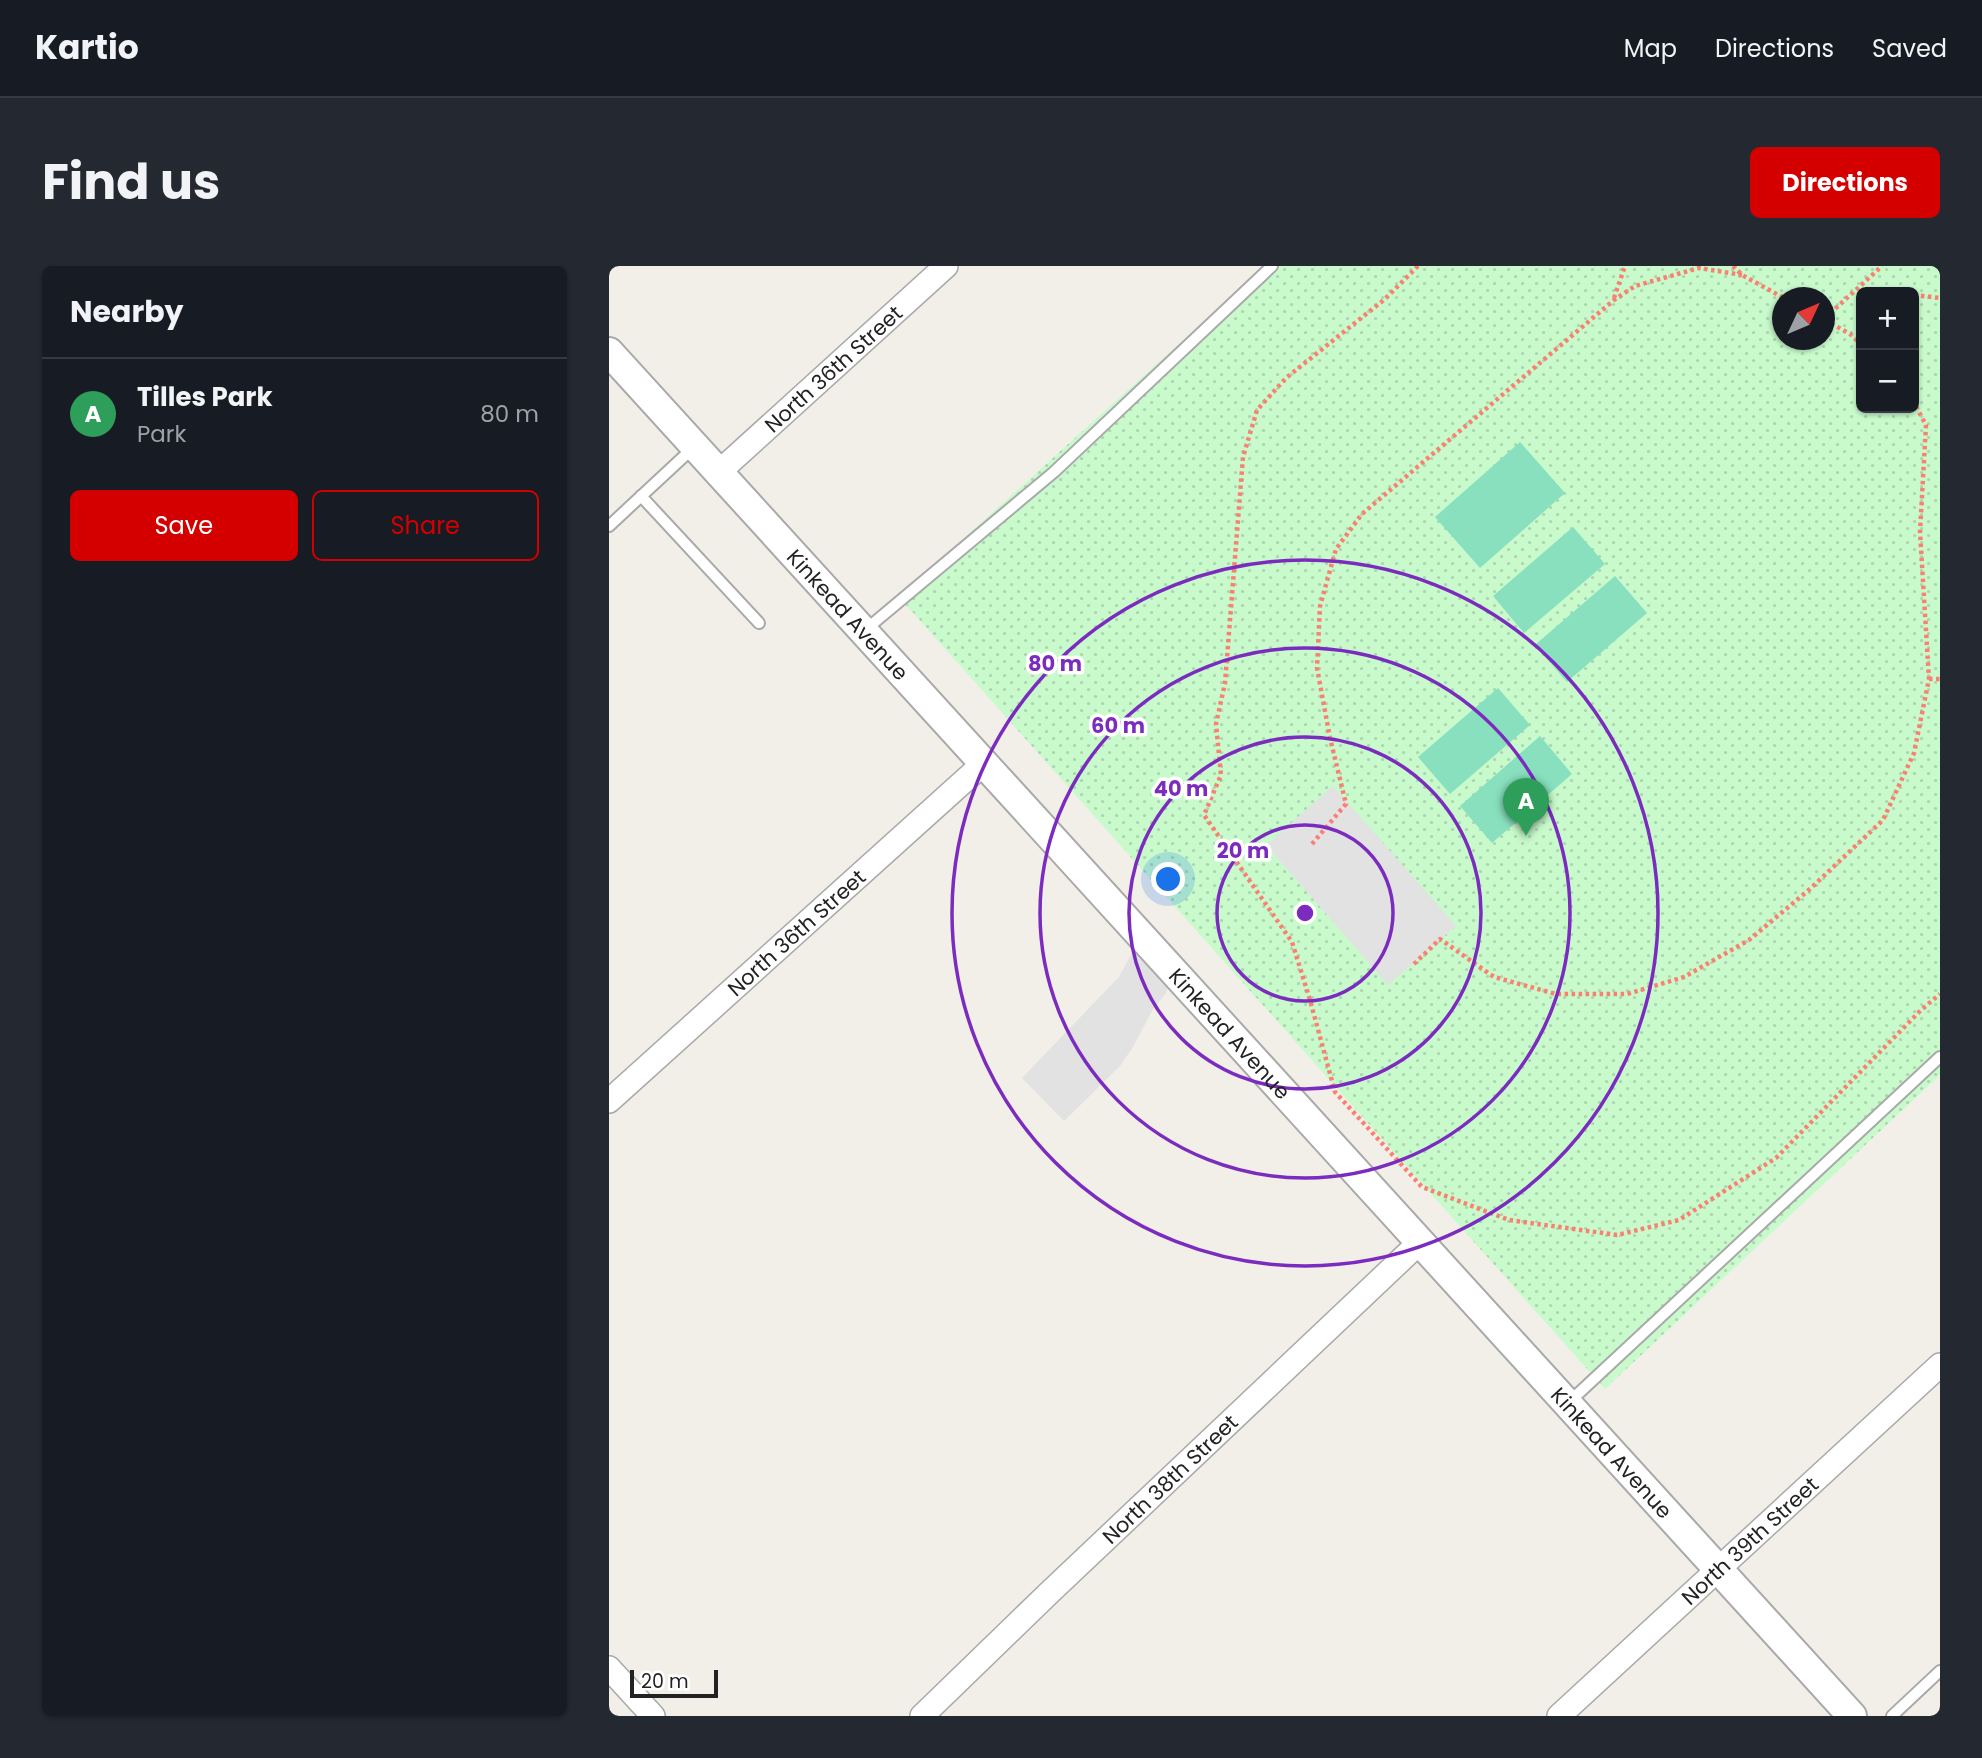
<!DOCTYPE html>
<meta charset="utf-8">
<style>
:root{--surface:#171b24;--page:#242831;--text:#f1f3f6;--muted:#9ea1a6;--line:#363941;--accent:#d40000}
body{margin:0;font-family:Poppins,sans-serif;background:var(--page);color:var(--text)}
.controls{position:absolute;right:21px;top:21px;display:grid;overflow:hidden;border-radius:10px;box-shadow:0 2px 5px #0004}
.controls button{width:63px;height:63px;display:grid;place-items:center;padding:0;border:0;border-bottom:2px solid var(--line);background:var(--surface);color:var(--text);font:35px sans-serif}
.compass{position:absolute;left:1163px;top:21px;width:63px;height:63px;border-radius:50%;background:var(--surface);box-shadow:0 2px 5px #0004;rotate:46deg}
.scale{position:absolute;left:21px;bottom:18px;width:88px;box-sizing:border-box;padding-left:7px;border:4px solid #222;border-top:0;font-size:19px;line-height:24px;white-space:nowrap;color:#222;-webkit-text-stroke:5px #fff;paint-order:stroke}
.you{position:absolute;left:560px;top:614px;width:24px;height:24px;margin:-18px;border:5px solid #fff;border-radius:50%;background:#1a73e8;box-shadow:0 0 0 10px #1a73e833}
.badge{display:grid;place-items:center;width:46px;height:46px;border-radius:50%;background:var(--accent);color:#fff;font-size:23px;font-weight:700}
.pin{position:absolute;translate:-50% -58px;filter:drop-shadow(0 2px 4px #0008)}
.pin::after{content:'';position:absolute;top:37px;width:24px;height:21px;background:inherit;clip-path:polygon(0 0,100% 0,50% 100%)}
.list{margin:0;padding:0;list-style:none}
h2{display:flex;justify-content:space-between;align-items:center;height:91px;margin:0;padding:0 28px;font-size:30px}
h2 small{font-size:23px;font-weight:400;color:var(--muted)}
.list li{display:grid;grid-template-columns:46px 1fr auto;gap:21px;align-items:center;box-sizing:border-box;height:112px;padding:0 28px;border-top:2px solid var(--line)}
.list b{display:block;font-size:26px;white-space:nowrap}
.list p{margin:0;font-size:23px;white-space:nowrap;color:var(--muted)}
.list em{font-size:23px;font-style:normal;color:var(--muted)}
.actions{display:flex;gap:14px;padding:21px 28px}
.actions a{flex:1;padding:16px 0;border:2px solid var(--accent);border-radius:10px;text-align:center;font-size:24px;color:var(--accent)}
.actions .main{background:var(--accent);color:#fff}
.map{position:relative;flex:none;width:1331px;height:1450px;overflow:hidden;border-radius:10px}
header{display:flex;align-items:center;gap:42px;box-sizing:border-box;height:98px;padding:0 35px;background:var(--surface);border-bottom:2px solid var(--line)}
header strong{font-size:33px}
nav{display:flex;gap:38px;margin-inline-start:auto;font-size:24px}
.intro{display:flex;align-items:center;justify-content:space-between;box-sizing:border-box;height:168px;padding:0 42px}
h1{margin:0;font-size:49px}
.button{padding:18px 32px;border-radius:10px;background:var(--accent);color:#fff;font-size:24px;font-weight:700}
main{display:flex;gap:42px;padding:0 42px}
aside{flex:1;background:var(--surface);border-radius:10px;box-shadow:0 2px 5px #0004}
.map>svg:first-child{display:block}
.park{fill:url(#park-dots);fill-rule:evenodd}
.pitch{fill:#88e0be}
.parking{fill:#e2e2e2}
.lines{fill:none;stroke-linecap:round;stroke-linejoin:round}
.service-casing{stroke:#a9a9a9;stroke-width:14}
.minor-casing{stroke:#a9a9a9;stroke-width:26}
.tertiary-casing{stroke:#a9a9a9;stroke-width:32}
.path{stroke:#fa8072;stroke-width:4.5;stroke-dasharray:3.5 3.5;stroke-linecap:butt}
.service{stroke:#fff;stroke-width:10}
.minor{stroke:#fff;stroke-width:23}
.tertiary{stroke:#fff;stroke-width:28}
.ring{fill:none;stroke:#7b2cbf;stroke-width:3.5}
.labels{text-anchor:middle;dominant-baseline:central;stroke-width:7;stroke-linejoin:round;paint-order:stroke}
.street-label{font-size:21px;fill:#222;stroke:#fff}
.centre{fill:#7b2cbf;stroke:#fff;stroke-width:3.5}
.ring-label{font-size:21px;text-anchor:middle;font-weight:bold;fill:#7b2cbf;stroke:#fff;stroke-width:7;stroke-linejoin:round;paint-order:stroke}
</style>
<header>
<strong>Kartio</strong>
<nav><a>Map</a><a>Directions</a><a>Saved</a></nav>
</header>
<div class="intro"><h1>Find us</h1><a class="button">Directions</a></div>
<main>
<aside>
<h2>Nearby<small></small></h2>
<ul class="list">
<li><span class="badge" style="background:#2e9e5b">A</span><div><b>Tilles Park</b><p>Park</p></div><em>80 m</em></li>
</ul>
<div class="actions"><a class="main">Save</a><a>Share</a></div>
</aside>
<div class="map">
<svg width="1331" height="1450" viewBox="0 0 1331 1450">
<defs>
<pattern id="park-dots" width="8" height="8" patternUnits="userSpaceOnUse" patternTransform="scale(1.75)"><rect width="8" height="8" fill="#c8facc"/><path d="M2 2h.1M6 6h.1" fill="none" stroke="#acd6af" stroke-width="1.8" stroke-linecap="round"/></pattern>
</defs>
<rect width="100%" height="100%" fill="#f2efe9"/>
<path class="park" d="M 656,0 L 1331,0 L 1331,809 L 996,1123 L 290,331 ZM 1252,26 L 1305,26 L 1305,142 L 1252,142 ZM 1174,32 L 1216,32 L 1216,74 L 1174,74 Z"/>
<g class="pitch">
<polygon points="911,176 956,227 871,302 826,251"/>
<polygon points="964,261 996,298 915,367 884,330"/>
<polygon points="1006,310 1038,347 958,416 926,379"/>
<polygon points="889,422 921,459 841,528 809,491"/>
<polygon points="931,470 963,508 883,577 851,540"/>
</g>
<g class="parking">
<polygon points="724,520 847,660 779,719 657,579"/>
<polygon points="528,678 561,713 557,727 544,743 524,781 511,800 455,855 413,812 510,711"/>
</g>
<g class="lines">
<defs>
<g id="service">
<polyline points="32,230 150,357"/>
<polyline points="0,260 84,182"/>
<polyline points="255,365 445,206 663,0"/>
<polyline points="958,1138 1331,791"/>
<polyline points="1283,1450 1331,1405"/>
</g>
<g id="minor">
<path id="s1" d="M 110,206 L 337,0"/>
<path id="s2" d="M 0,835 L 375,497"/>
<polyline points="0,1402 44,1450"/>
<path id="s3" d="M 313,1450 L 440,1327 L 811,976"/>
<path id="s4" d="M 950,1450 L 1331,1099"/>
</g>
<g id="tertiary">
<path id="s5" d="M 0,86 L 1243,1450"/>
</g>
</defs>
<use href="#service" class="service-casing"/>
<use href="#minor" class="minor-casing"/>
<use href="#tertiary" class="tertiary-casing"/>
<g class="path">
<polyline points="809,0 776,33 677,112 648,144 634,191 616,417 607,458 612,509 595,549 683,676 701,734 726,826 813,921 900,954 1008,969 1070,954 1167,892 1312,744 1331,728"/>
<polyline points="1124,0 1133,9 1175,32"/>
<polyline points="1305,29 1331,32"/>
<polyline points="1005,32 1016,0"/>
<polyline points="1216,52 1273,0"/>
<polyline points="1216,54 1241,68 1252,78"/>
<polyline points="1320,413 1331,413"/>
<polyline points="703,578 737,538 721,472 708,402 711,340 727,283 753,248 1005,34 1026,20 1090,2 1133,9"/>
<polyline points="805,698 831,673 885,711 947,728 1018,728 1075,711 1140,674 1202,622 1274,554 1305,487 1320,413 1311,266 1317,159 1305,137"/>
</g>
<use href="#service" class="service"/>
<use href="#minor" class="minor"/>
<use href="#tertiary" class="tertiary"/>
</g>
<g class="ring">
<circle cx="696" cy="647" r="88"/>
<circle cx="696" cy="647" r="176"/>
<circle cx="696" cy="647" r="265"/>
<circle cx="696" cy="647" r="353"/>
</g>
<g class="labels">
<g class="street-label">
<text stroke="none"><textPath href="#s1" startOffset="154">North 36th Street</textPath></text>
<text stroke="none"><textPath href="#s5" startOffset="355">Kinkead Avenue</textPath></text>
<text stroke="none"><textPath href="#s2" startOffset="252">North 36th Street</textPath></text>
<text stroke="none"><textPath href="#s5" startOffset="922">Kinkead Avenue</textPath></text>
<text stroke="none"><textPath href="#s5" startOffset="1489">Kinkead Avenue</textPath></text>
<text stroke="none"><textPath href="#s3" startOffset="343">North 38th Street</textPath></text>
<text stroke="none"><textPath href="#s4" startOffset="259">North 39th Street</textPath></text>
</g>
</g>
<circle cx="696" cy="647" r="10" class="centre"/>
<g class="ring-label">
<text x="446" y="405">80 m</text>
<text x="509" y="467">60 m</text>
<text x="572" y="530">40 m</text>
<text x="634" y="592">20 m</text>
</g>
</svg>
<div class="controls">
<button>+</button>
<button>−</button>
</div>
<svg class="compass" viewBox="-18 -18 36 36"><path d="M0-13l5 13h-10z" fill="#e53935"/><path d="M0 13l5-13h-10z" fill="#9ea1a6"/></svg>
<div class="scale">20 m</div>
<div class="you"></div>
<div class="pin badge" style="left:917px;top:570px;background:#2e9e5b">A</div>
</div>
</main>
